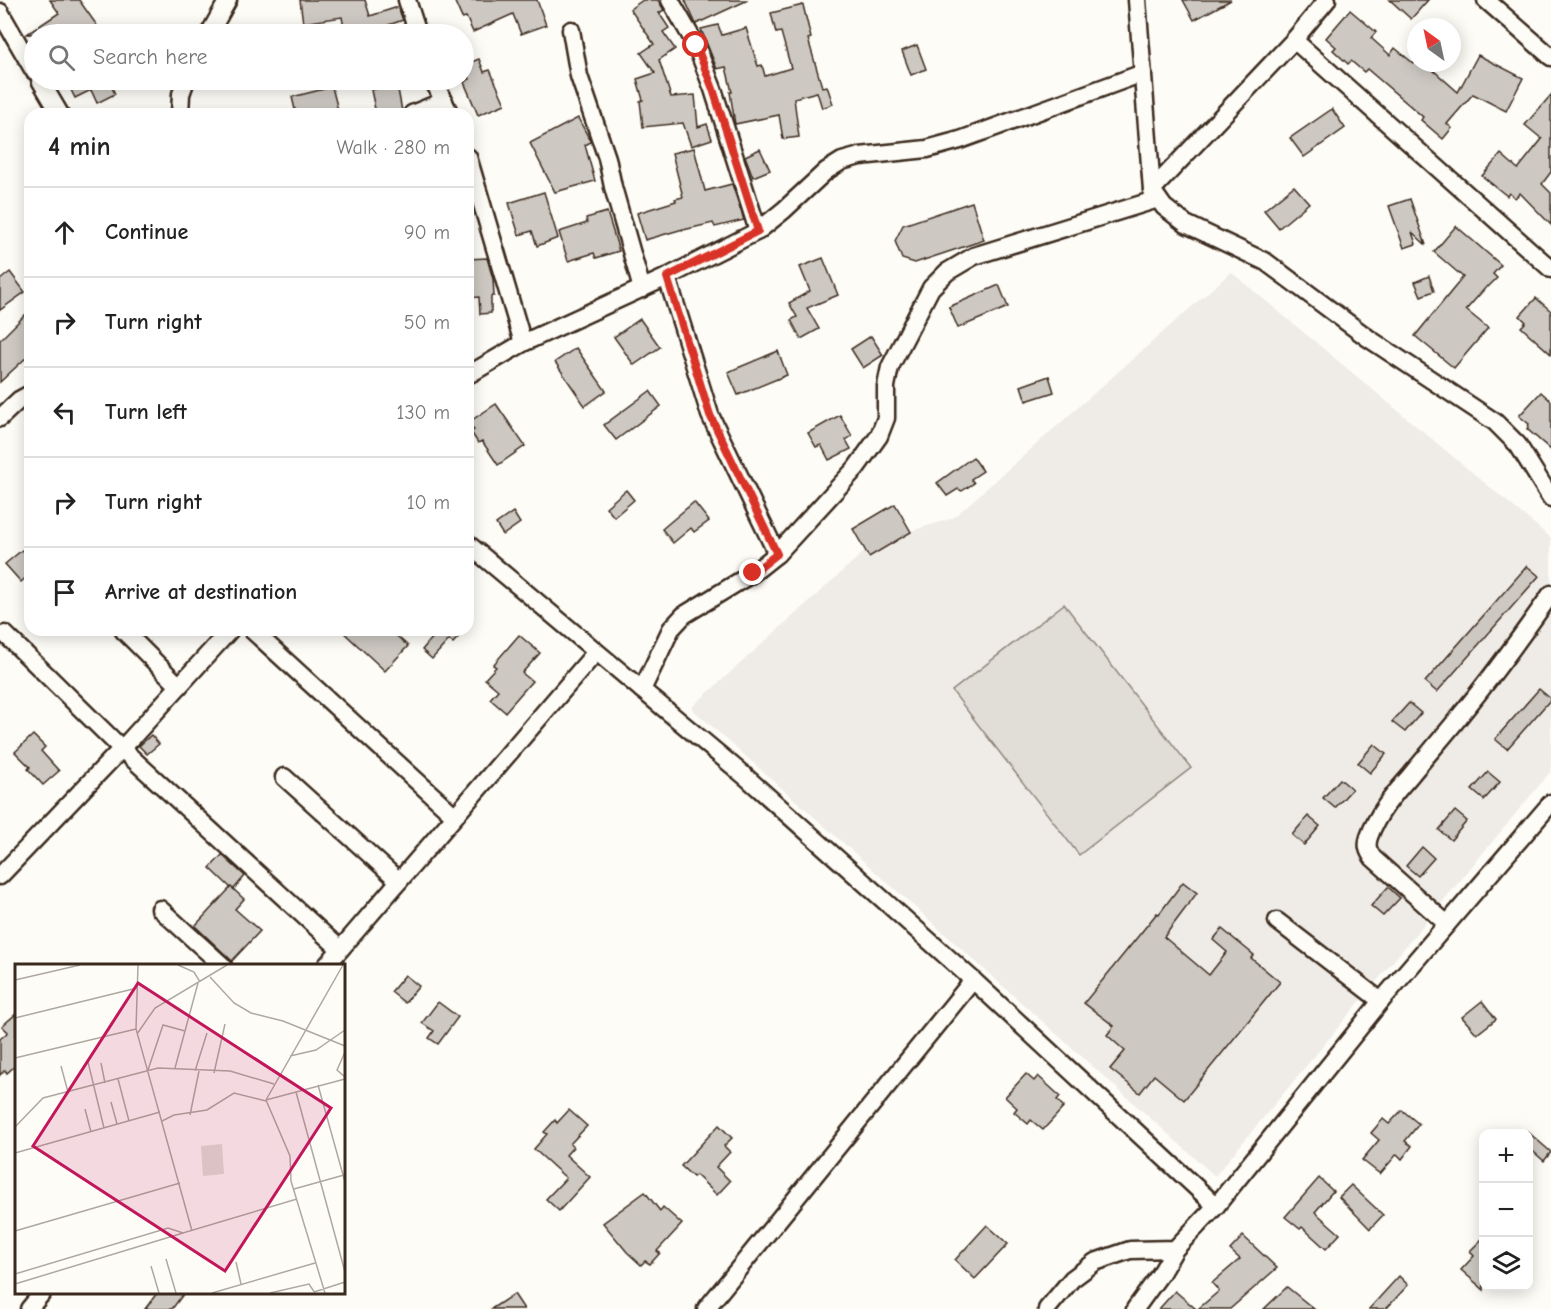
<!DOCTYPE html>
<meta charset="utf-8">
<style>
:root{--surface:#fff;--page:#f2f2f2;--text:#222;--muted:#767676;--line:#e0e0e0}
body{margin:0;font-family:"Comic Neue",sans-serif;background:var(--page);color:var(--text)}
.controls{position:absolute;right:18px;bottom:18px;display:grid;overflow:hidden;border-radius:12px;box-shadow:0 3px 15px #0003}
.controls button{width:54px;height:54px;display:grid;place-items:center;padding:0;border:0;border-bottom:2px solid var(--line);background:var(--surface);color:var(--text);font:30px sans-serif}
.compass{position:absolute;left:1407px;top:18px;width:54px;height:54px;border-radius:50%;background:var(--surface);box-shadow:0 3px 15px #0003;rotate:327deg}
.stop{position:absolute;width:18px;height:18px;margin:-14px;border:4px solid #d93025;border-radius:50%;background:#fff}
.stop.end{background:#d93025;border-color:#fff;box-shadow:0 2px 6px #0008}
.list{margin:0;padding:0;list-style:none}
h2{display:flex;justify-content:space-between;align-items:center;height:78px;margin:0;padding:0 24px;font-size:26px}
h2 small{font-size:20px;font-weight:400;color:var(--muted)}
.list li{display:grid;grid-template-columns:39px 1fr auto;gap:18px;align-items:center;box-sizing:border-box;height:90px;padding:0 24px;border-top:2px solid var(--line)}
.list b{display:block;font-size:22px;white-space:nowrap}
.list em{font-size:20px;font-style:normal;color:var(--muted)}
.icon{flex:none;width:33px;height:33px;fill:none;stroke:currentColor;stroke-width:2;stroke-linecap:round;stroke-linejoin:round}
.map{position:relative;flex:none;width:1551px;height:1309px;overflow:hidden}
.search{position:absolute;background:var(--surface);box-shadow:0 3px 15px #0003;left:24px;top:24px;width:450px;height:66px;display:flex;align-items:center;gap:15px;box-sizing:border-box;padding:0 21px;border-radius:33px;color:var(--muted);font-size:22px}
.panel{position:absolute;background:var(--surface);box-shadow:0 3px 15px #0003;left:24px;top:108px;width:450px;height:528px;border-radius:18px}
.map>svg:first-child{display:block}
.built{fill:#efece7}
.green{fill:#e1ded7;stroke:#8e847a;stroke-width:1.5}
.building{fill:#cdc8c2;stroke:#3b2a1e;stroke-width:1.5}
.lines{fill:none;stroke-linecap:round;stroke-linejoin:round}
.minor-casing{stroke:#3b2a1e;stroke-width:21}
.minor{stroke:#fdfcf7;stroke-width:16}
.route{stroke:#d93025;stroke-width:8}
.inset-road{fill:none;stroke:#afa8a0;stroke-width:1.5}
.view{fill:#c2185b;fill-opacity:0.15;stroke:#c2185b;stroke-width:3}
.inset-edge{fill:none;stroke:#3b2a1e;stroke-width:3}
</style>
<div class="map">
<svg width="1551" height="1309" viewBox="0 0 1551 1309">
<rect width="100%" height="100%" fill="#fdfcf7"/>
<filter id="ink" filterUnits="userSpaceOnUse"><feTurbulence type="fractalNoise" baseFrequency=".0167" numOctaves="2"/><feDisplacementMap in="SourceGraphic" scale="12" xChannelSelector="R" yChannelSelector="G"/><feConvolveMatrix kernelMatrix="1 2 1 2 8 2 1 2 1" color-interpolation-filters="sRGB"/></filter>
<g filter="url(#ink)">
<polygon class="built" points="1231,272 1551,538 1551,771 1215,1176 812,815 691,708 875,542 953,518"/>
<polygon class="green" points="1064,604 1191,768 1079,855 952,691"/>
<g class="building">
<polygon points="50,0 79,0 103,34 27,34 59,13"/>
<polygon points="300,0 365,0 370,16 398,7 403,20 377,29 378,34 345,34 342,17 303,23"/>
<polygon points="454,0 537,0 546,25 521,34 513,14 473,32 466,17 462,18"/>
<polygon points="643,0 658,0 664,10 659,13 669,28 663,32 675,49 659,60 671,97 695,95 698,127 707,124 712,139 691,146 683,123 643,127 640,101 643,100 637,79 655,73 641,53 654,44 630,9"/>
<polygon points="685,0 748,0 696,24"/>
<polygon points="1183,0 1231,0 1194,20"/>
<polygon points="1390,0 1428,0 1411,19"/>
<polygon points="803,5 811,38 808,39 822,87 827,86 833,104 822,108 817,92 794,98 799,137 783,139 779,115 735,124 730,92 732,92 726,67 717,69 701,29 718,25 722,35 746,28 758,66 762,65 765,76 791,68 781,32 776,33 771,13"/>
<polygon points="1350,10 1376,32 1371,38 1390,55 1395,48 1413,63 1425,63 1458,92 1478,55 1523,78 1506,111 1473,94 1447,124 1452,128 1443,139 1421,120 1423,117 1367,69 1364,72 1351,61 1348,64 1333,50 1336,47 1326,38"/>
<polygon points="917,45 926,69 911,75 902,51"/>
<polygon points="479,59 484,72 490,70 505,104 478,115 464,82 470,79 464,65"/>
<polygon points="66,80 112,80 109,81 115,94 97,103 91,90 75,98"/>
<polygon points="397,84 402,111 402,114 376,114 371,90"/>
<polygon points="332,87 338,110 324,114 296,114 292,97"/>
<polygon points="1551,95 1551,172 1542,184 1551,193 1551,225 1520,193 1515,198 1509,193 1507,196 1482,176 1501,154 1518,169 1542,139 1525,125"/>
<polygon points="1332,109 1345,128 1304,157 1290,138"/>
<polygon points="578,118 591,142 585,145 595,181 555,192 530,143"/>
<polygon points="694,148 705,191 732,184 744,220 715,227 713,223 683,230 683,229 645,240 637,213 676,201 675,199 683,197 672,153"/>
<polygon points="760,149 770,170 753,177 745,156"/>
<polygon points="1294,186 1309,203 1279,228 1264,210"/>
<polygon points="544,192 558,238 537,246 532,231 519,235 509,203"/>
<polygon points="1410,199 1426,245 1412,232 1416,244 1404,248 1389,206"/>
<polygon points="972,202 984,240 915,263 902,259 895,241 903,225"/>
<polygon points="607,212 619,251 596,258 594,253 568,261 559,232 587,223 586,218"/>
<polygon points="1456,226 1501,265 1493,274 1497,278 1488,287 1487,286 1466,310 1488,328 1454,368 1415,336 1463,277 1434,252"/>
<polygon points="487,258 493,279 494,296 491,296 491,313 480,314 479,297 468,298 468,259"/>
<polygon points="823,258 838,295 807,308 819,329 801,339 791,320 797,317 789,303 810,291 800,267"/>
<polygon points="10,272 25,292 0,310 0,280"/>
<polygon points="1429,276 1434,291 1421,296 1415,282"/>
<polygon points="999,285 1008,307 958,328 949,307"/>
<polygon points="1536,298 1551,311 1551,354 1521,327 1526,322 1520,316"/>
<polygon points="30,310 30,354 0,382 0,340"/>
<polygon points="640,319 660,347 634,365 614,337"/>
<polygon points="871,336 883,355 863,368 851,349"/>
<polygon points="576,348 606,391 585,406 555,362"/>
<polygon points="778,351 787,375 738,395 728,372"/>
<polygon points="1049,376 1054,392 1026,401 1021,386"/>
<polygon points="650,391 661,406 616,440 604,425"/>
<polygon points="1541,392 1551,401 1551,450 1527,429 1529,424 1519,416"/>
<polygon points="496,404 525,446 498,465 482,441 478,443 471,432 474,430 469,422"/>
<polygon points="840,415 852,436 846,440 851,449 829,460 821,445 816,447 808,433"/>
<polygon points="973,457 983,471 971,479 974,483 962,491 958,489 947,496 937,483"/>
<polygon points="626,490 634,500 614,517 606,507"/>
<polygon points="694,502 709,521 694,532 691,528 673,543 662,529"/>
<polygon points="895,504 911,532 869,557 853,529"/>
<polygon points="513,512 520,523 503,535 496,524"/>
<polygon points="22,550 30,559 30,574 21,582 5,564"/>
<polygon points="1527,566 1539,576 1437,692 1425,682"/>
<polygon points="341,630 390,630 408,646 385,671"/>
<polygon points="437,630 465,630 453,643 449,640 432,659 422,650 438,631"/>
<polygon points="519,635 540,653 522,673 532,681 505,712 490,699 498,690 485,679 496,667 493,665"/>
<polygon points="1539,689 1551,699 1507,749 1495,739"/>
<polygon points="1409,703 1421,713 1405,732 1392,722"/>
<polygon points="33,735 45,747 41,751 59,771 43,785 28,769 30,767 15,752"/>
<polygon points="151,735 159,744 147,754 139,746"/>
<polygon points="1374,744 1386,754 1370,773 1358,763"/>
<polygon points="1488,772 1500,782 1484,800 1472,790"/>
<polygon points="1340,779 1352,789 1335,808 1323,798"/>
<polygon points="1455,811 1467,821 1451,840 1439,830"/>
<polygon points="1308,816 1320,826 1304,845 1292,835"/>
<polygon points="1422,847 1434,858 1418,876 1406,866"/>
<polygon points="222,855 245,876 233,890 210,868"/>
<polygon points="1183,882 1197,893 1164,937 1209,975 1227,952 1213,940 1222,929 1254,955 1251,958 1280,982 1184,1100 1154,1075 1140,1093 1110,1069 1125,1051 1107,1035 1114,1026 1084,1003 1157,913 1159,914"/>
<polygon points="231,887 244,899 235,909 260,931 232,961 195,926"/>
<polygon points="1388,887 1400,898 1383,916 1371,906"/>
<polygon points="405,975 419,986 405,1003 391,992"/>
<polygon points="1482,1001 1496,1019 1477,1034 1462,1017"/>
<polygon points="438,1002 458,1017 438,1044 429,1038 434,1031 422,1023"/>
<polygon points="16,1014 16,1065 7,1073 5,1070 0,1075 0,1039 8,1032 2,1026"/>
<polygon points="1026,1074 1034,1081 1038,1076 1060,1096 1057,1100 1064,1107 1043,1130 1031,1120 1028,1124 1014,1112 1017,1108 1005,1097"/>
<polygon points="569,1110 587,1126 570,1144 573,1147 566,1155 590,1177 559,1211 546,1199 566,1178 534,1149 547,1134 544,1132 555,1120 557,1123"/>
<polygon points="1402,1110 1419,1124 1405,1141 1412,1146 1402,1159 1397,1154 1380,1174 1362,1160 1379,1140 1371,1133 1383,1119 1389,1124"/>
<polygon points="719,1125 732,1138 724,1146 730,1152 716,1167 730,1181 717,1195 696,1175 693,1177 681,1166"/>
<polygon points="1528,1132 1551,1152 1544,1161 1528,1147"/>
<polygon points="1319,1178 1333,1191 1315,1212 1340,1234 1326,1249 1302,1227 1300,1229 1285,1217"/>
<polygon points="1351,1185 1383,1215 1370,1229 1339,1197"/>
<polygon points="645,1192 660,1211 663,1207 682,1224 657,1251 660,1253 650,1264 645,1261 641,1265 627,1252 603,1223"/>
<polygon points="987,1225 1008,1244 975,1279 955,1260"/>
<polygon points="1243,1236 1277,1268 1230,1309 1198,1309 1219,1291 1212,1283 1240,1259 1230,1250"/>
<polygon points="1483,1238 1483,1268 1484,1290 1461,1270 1474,1256 1470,1251"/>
<polygon points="1399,1276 1408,1285 1386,1309 1369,1309"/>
<polygon points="1287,1287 1314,1309 1264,1309"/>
<polygon points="1175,1291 1196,1309 1159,1309"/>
<polygon points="157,1293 184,1293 172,1309 145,1309"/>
<polygon points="514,1294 524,1309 491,1309"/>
</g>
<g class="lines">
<defs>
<g id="minor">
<polyline points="407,0 418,34"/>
<polyline points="670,0 696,45 713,89 758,231"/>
<polyline points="1137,0 1152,190 1164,207 1186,224 1266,262 1368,338 1495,422 1518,445 1551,498"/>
<polyline points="1486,0 1551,57"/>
<polyline points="0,12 34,71"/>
<polyline points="571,30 579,76 607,158 613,187 642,289"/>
<polyline points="209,34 228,0"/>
<polyline points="1294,40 1551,269"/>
<polyline points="40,80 60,114"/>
<polyline points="433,80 450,114"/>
<polyline points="180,114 181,94 186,80"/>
<polyline points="412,114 444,101"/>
<polyline points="468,157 523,343"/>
<polyline points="1152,190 1294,40 1327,0"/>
<polyline points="667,277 710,415 777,554"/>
<polyline points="468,375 523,343 667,277 758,231 784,210 826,171 842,161 860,156 927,149 960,140 1143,73"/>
<polyline points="0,418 19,400 30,394"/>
<polyline points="468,544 746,777 973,980 1216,1206"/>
<polyline points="123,630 179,686"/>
<polyline points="252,630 455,816"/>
<polyline points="5,634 122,749 340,949"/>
<polyline points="642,690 671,629 684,615 753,573 777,554 856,468 879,436 886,418 886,386 890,367 931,288 947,272 974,256 1158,199"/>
<polyline points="284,777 399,881"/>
<polyline points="0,876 130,740 230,630"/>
<polyline points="160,909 223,966"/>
<polyline points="1277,921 1381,1001"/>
<path d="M 1447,924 L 1373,858 C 1368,851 1366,846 1369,837 C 1377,814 1394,794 1410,776 C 1427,755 1446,734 1463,712 C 1494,674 1523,634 1551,594"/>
<polyline points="326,966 596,652"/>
<polyline points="29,1309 43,1292"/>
<polyline points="706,1309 973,980"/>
<polyline points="1047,1309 1072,1279 1095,1262 1130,1250 1175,1249 1216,1206 1381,1001 1551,803"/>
<polyline points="1135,1309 1161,1273 1175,1249"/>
</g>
</defs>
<use href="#minor" class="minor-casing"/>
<use href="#minor" class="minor"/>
</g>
</g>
<g class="lines" filter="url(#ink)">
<polyline class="route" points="696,45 713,89 758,231 667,277 710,415 777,554 753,573"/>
</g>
<g transform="translate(15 964)">
<rect width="330" height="330" fill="#fdfcf7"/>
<path d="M 207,180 L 209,210 L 188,212 L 186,182 Z" fill="#e1ded7"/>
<path class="inset-road" d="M 123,1 L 121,65 L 177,267M 163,1 L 179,8 L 185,18M 195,13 L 219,39 L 236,49 L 268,57 L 330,82M 0,16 L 65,1M 0,54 L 122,24M 122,70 L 140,44 L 212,1M 330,88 L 322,106 L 330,113M 275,92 L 301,86 L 330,66M 0,94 L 121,65M 73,98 L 89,164M 86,99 L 90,119M 46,102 L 53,128M 160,104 L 183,19M 133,106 L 148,61 L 170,67M 180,107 L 192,69M 199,109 L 210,60M 103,115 L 114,157M 303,121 L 330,218M 281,128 L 330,308M 251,136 L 330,115M 96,138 L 102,160M 70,145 L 76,168M 175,151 L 184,107M 147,157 L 159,151 L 192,146 L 219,129 L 251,137M 0,163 L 28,134 L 143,104 L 215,107 L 259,120M 0,189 L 145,148M 279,225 L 329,211M 0,267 L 165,219M 151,295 L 161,329M 221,298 L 226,320M 136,302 L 144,329M 0,310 L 153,264 L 168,269 L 282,235M 0,320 L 168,269M 299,328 L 330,318M 197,329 L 300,299M 255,329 L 294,320 L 300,329M 310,329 L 276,217 L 275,192 L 251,136 L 328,1"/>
<path class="view" d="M 123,19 L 316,144 L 210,307 L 18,182 Z"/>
<rect width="330" height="330" class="inset-edge"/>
</g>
</svg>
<div class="controls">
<button>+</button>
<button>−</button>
<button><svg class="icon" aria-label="layers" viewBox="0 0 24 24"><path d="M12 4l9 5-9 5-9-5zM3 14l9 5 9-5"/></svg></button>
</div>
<svg class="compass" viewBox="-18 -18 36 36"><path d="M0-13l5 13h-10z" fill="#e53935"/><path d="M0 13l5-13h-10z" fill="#767676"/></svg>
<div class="stop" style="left:696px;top:45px"></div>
<div class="stop end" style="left:753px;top:573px"></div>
<div class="search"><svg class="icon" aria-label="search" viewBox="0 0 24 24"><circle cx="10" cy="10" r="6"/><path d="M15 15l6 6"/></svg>Search here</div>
<section class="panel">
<h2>4 min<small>Walk · 280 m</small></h2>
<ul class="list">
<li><svg class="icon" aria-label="ahead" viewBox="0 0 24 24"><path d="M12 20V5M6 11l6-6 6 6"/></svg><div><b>Continue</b></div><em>90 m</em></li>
<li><svg class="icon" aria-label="right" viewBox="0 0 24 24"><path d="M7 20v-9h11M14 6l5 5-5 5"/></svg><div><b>Turn right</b></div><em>50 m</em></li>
<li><svg class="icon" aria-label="left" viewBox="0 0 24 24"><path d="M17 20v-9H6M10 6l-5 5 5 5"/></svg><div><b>Turn left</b></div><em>130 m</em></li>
<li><svg class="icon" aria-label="right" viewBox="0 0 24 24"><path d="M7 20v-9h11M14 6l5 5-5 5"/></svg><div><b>Turn right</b></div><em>10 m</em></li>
<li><svg class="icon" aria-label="arrive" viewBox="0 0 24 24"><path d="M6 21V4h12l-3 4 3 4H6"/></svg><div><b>Arrive at destination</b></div></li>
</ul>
</section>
</div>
